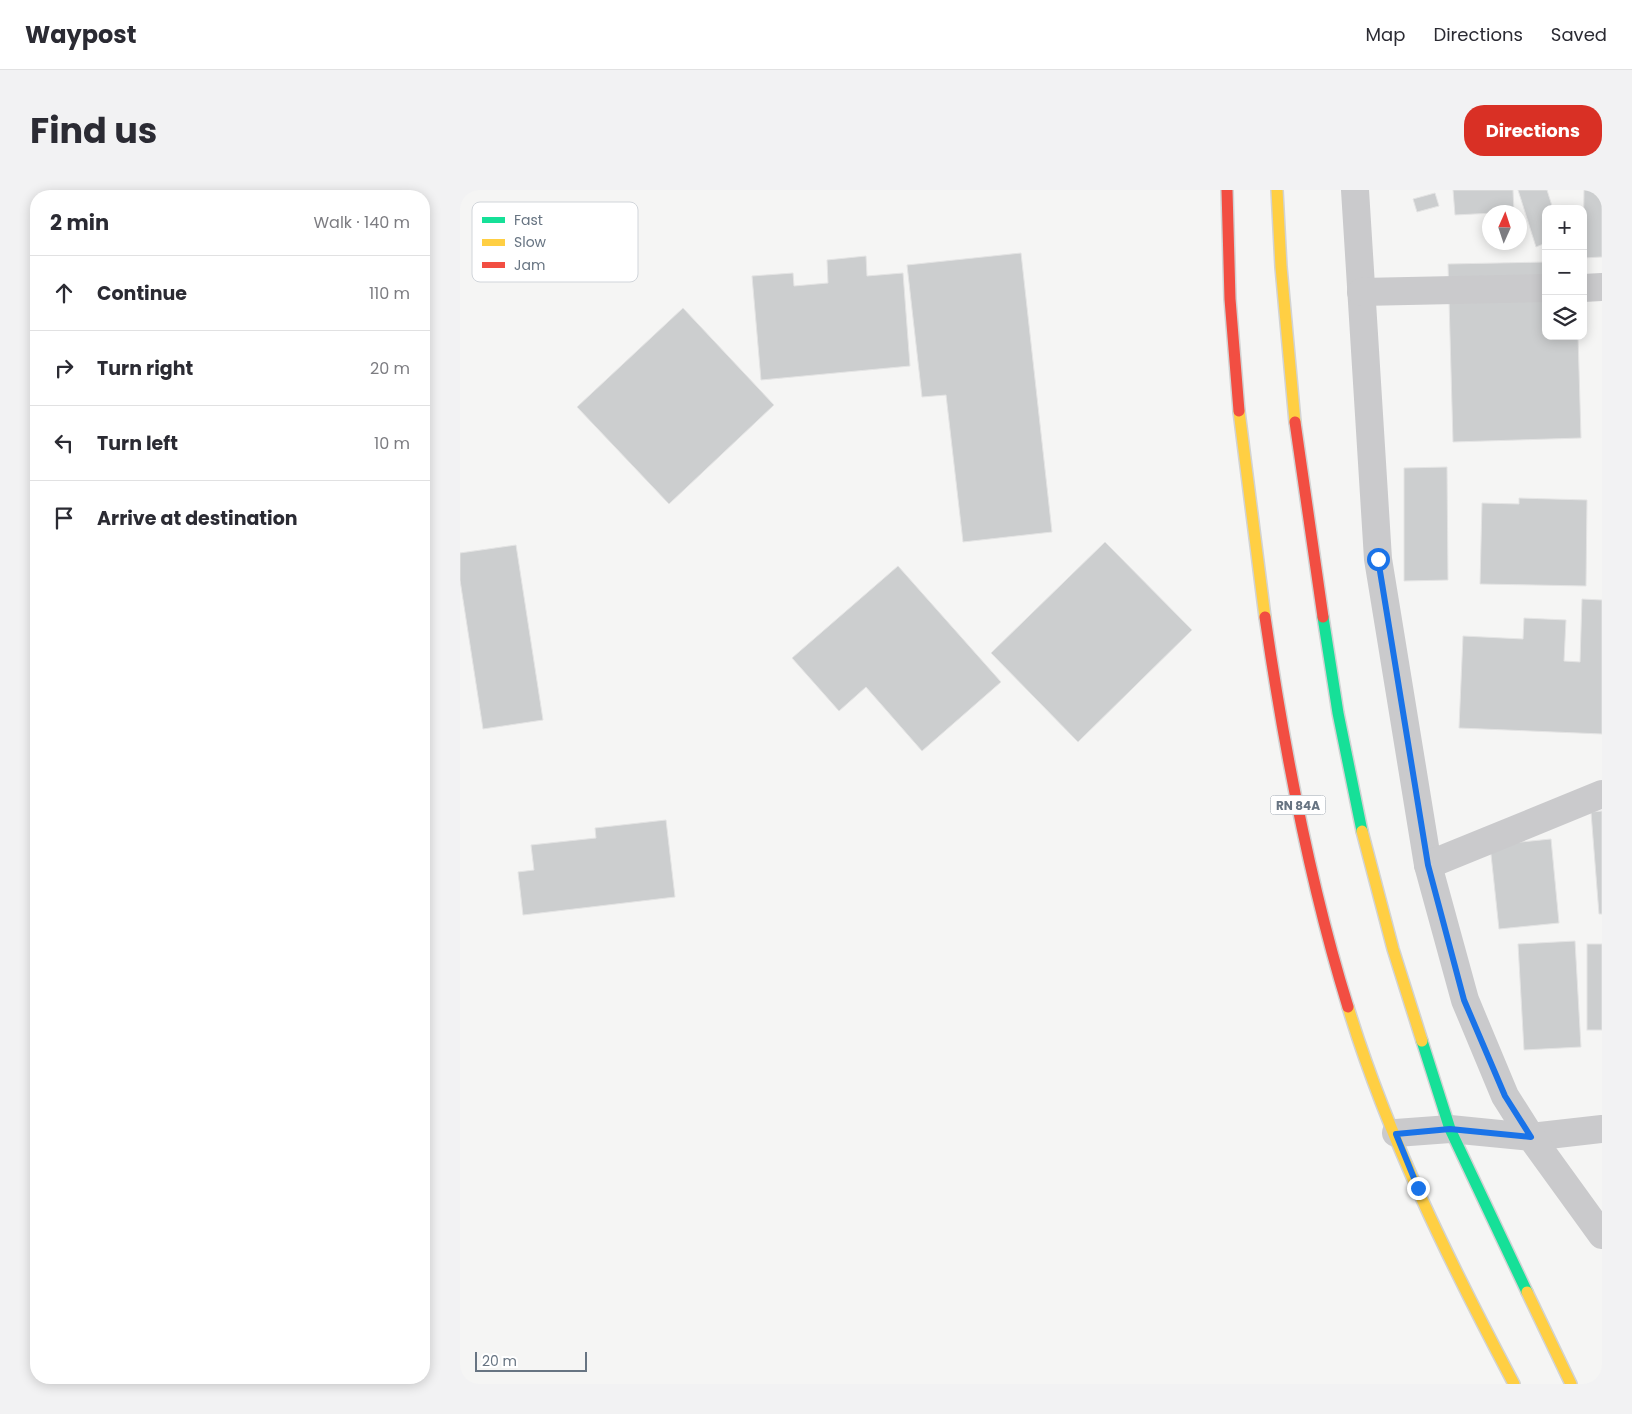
<!DOCTYPE html>
<meta charset="utf-8">
<style>
:root{--surface:#fff;--page:#f2f2f3;--text:#2b2b33;--muted:#7c7c81;--line:#e1e1e2;--accent:#d93025}
body{margin:0;font-family:Poppins,sans-serif;background:var(--page);color:var(--text)}
.controls{position:absolute;right:15px;top:15px;display:grid;overflow:hidden;border-radius:10px;box-shadow:0 2px 12px #0003}
.controls button{width:45px;height:45px;display:grid;place-items:center;padding:0;border:0;border-bottom:1px solid var(--line);background:var(--surface);color:var(--text);font:25px sans-serif}
.compass{position:absolute;left:1022px;top:15px;width:45px;height:45px;border-radius:50%;background:var(--surface);box-shadow:0 2px 12px #0003;rotate:3deg}
.scale{position:absolute;left:15px;bottom:12px;width:112px;box-sizing:border-box;padding-left:5px;border:2px solid #677482;border-top:0;font-size:14px;line-height:18px;white-space:nowrap;color:#677482;-webkit-text-stroke:4px #fff;paint-order:stroke}
.stop{position:absolute;width:15px;height:15px;margin:-11px;border:4px solid #1a73e8;border-radius:50%;background:#fff}
.stop.end{background:#1a73e8;border-color:#fff;box-shadow:0 1px 5px #0008}
.list{margin:0;padding:0;list-style:none}
h2{display:flex;justify-content:space-between;align-items:center;height:65px;margin:0;padding:0 20px;font-size:21px}
h2 small{font-size:16px;font-weight:400;color:var(--muted)}
.list li{display:grid;grid-template-columns:32px 1fr auto;gap:15px;align-items:center;box-sizing:border-box;height:75px;padding:0 20px;border-top:1px solid var(--line)}
.list b{display:block;font-size:19px;white-space:nowrap}
.list em{font-size:16px;font-style:normal;color:var(--muted)}
.icon{flex:none;width:28px;height:28px;fill:none;stroke:currentColor;stroke-width:2;stroke-linecap:round;stroke-linejoin:round}
.map{position:relative;flex:none;width:1142px;height:1194px;overflow:hidden;border-radius:20px}
header{display:flex;align-items:center;gap:30px;box-sizing:border-box;height:70px;padding:0 25px;background:var(--surface);border-bottom:1px solid var(--line)}
header strong{font-size:24px}
nav{display:flex;gap:28px;margin-inline-start:auto;font-size:18px}
.intro{display:flex;align-items:center;justify-content:space-between;box-sizing:border-box;height:120px;padding:0 30px}
h1{margin:0;font-size:35px}
.button{padding:12px 22px;border-radius:20px;background:var(--accent);color:#fff;font-size:18px;font-weight:700}
main{display:flex;gap:30px;padding:0 30px}
aside{flex:1;background:var(--surface);border-radius:20px;box-shadow:0 2px 12px #0003}
.map>svg:first-child{display:block}
.building{fill:#cccecf;stroke:#e4e4e4}
.lines{fill:none;stroke-linecap:round;stroke-linejoin:round}
.fast-casing{stroke:#d2d3d3;stroke-width:14}
.slow-casing{stroke:#d2d3d3;stroke-width:14}
.jam-casing{stroke:#d2d3d3;stroke-width:14}
.street{stroke:#cacacc;stroke-width:28}
.fast{stroke:#16e098;stroke-width:11}
.slow{stroke:#ffcf43;stroke-width:11}
.jam{stroke:#f24e42;stroke-width:11}
.route{stroke:#1a73e8;stroke-width:6}
.labels{text-anchor:middle;dominant-baseline:central;stroke-width:5;stroke-linejoin:round;paint-order:stroke}
.shield{fill:#fff;stroke:#959ea8;stroke-width:1}
.shield-label{font-size:12px;font-weight:bold;fill:#677482}
.key{fill:#fff;stroke:#d1d5da;stroke-width:1}
.key-label{font-size:14px;fill:#677482}
</style>
<header>
<strong>Waypost</strong>
<nav><a>Map</a><a>Directions</a><a>Saved</a></nav>
</header>
<div class="intro"><h1>Find us</h1><a class="button">Directions</a></div>
<main>
<aside>
<h2>2 min<small>Walk · 140 m</small></h2>
<ul class="list">
<li><svg class="icon" aria-label="ahead" viewBox="0 0 24 24"><path d="M12 20V5M6 11l6-6 6 6"/></svg><div><b>Continue</b></div><em>110 m</em></li>
<li><svg class="icon" aria-label="right" viewBox="0 0 24 24"><path d="M7 20v-9h11M14 6l5 5-5 5"/></svg><div><b>Turn right</b></div><em>20 m</em></li>
<li><svg class="icon" aria-label="left" viewBox="0 0 24 24"><path d="M17 20v-9H6M10 6l-5 5 5 5"/></svg><div><b>Turn left</b></div><em>10 m</em></li>
<li><svg class="icon" aria-label="arrive" viewBox="0 0 24 24"><path d="M6 21V4h12l-3 4 3 4H6"/></svg><div><b>Arrive at destination</b></div></li>
</ul>
</aside>
<div class="map">
<svg width="1142" height="1194" viewBox="0 0 1142 1194">
<rect width="100%" height="100%" fill="#f5f5f4"/>
<g class="building">
<polygon points="993,0 1053,0 1054,22 995,25"/>
<polygon points="1058,0 1087,0 1093,19 1086,19 1086,53 1076,57"/>
<polygon points="1124,0 1142,0 1142,67 1123,68"/>
<polygon points="975,3 979,16 957,22 953,9"/>
<polygon points="561,63 592,342 503,352 486,205 462,207 447,75"/>
<polygon points="406,66 407,86 443,83 450,176 301,190 292,86 333,83 334,96 368,93 367,70"/>
<polygon points="1086,72 1086,146 1118,146 1121,248 993,252 988,74"/>
<polygon points="223,118 314,215 209,314 117,217"/>
<polygon points="987,277 988,390 944,391 944,278"/>
<polygon points="1059,308 1127,310 1126,396 1020,394 1022,313 1059,314"/>
<polygon points="645,352 732,440 618,552 531,463"/>
<polygon points="56,355 83,530 23,539 0,390 0,363"/>
<polygon points="438,376 541,492 462,561 406,497 379,521 332,468"/>
<polygon points="1122,409 1142,410 1142,544 999,538 1003,446 1063,449 1064,428 1106,430 1104,471 1120,472"/>
<polygon points="1142,621 1142,724 1139,724 1131,622"/>
<polygon points="206,630 215,707 63,725 58,682 74,680 71,655 136,648 135,638"/>
<polygon points="1091,649 1099,733 1039,739 1030,655"/>
<polygon points="1115,751 1121,857 1064,860 1058,754"/>
<rect x="1127" y="754" width="15" height="86"/>
</g>
<g class="lines">
<defs>
<g id="fast">
<polyline points="863,427 878,523 902,641"/>
<polyline points="962,851 990,939 1067,1102"/>
</g>
<g id="slow">
<polyline points="817,0 821,77 835,232"/>
<polyline points="779,221 805,427"/>
<polyline points="902,641 933,759 962,851"/>
<path d="M 888,817 C 928,948 990,1073 1054,1194"/>
<polyline points="1067,1102 1111,1194"/>
</g>
<g id="jam">
<polyline points="767,0 770,109 779,221"/>
<polyline points="835,232 863,427"/>
<path d="M 805,427 C 824,558 849,691 888,817"/>
</g>
</defs>
<use href="#fast" class="fast-casing"/>
<use href="#slow" class="slow-casing"/>
<use href="#jam" class="jam-casing"/>
<g class="street">
<polyline points="895,0 918,369 968,675 1005,810 1045,906 1071,947 1142,939"/>
<polyline points="1123,98 1142,97"/>
<polyline points="901,102 1086,98"/>
<polyline points="968,675 1142,604"/>
<polyline points="936,943 990,939 1071,947 1142,1045"/>
</g>
<use href="#fast" class="fast"/>
<use href="#slow" class="slow"/>
<use href="#jam" class="jam"/>
</g>
<g class="lines">
<polyline class="route" points="918,369 968,675 1004,810 1045,906 1071,947 990,939 936,944 958,998"/>
</g>
<g class="labels">
<rect class="shield" x="810.5" y="605.5" width="55" height="19" rx="4"/>
<g class="shield-label">
<text x="838" y="615">RN 84A</text>
</g>
</g>
<rect x="12" y="12" width="166" height="80" rx="8" class="key"/>
<rect x="22" y="27" width="23" height="6" fill="#16e098"/>
<rect x="22" y="49" width="23" height="7" fill="#ffcf43"/>
<rect x="22" y="72" width="23" height="6" fill="#f24e42"/>
<g class="key-label">
<text x="54" y="35">Fast</text>
<text x="54" y="57">Slow</text>
<text x="54" y="80">Jam</text>
</g>
</svg>
<div class="controls">
<button>+</button>
<button>−</button>
<button><svg class="icon" aria-label="layers" viewBox="0 0 24 24"><path d="M12 4l9 5-9 5-9-5zM3 14l9 5 9-5"/></svg></button>
</div>
<svg class="compass" viewBox="-18 -18 36 36"><path d="M0-13l5 13h-10z" fill="#e53935"/><path d="M0 13l5-13h-10z" fill="#7c7c81"/></svg>
<div class="scale">20 m</div>
<div class="stop" style="left:918px;top:369px"></div>
<div class="stop end" style="left:958px;top:998px"></div>
</div>
</main>
